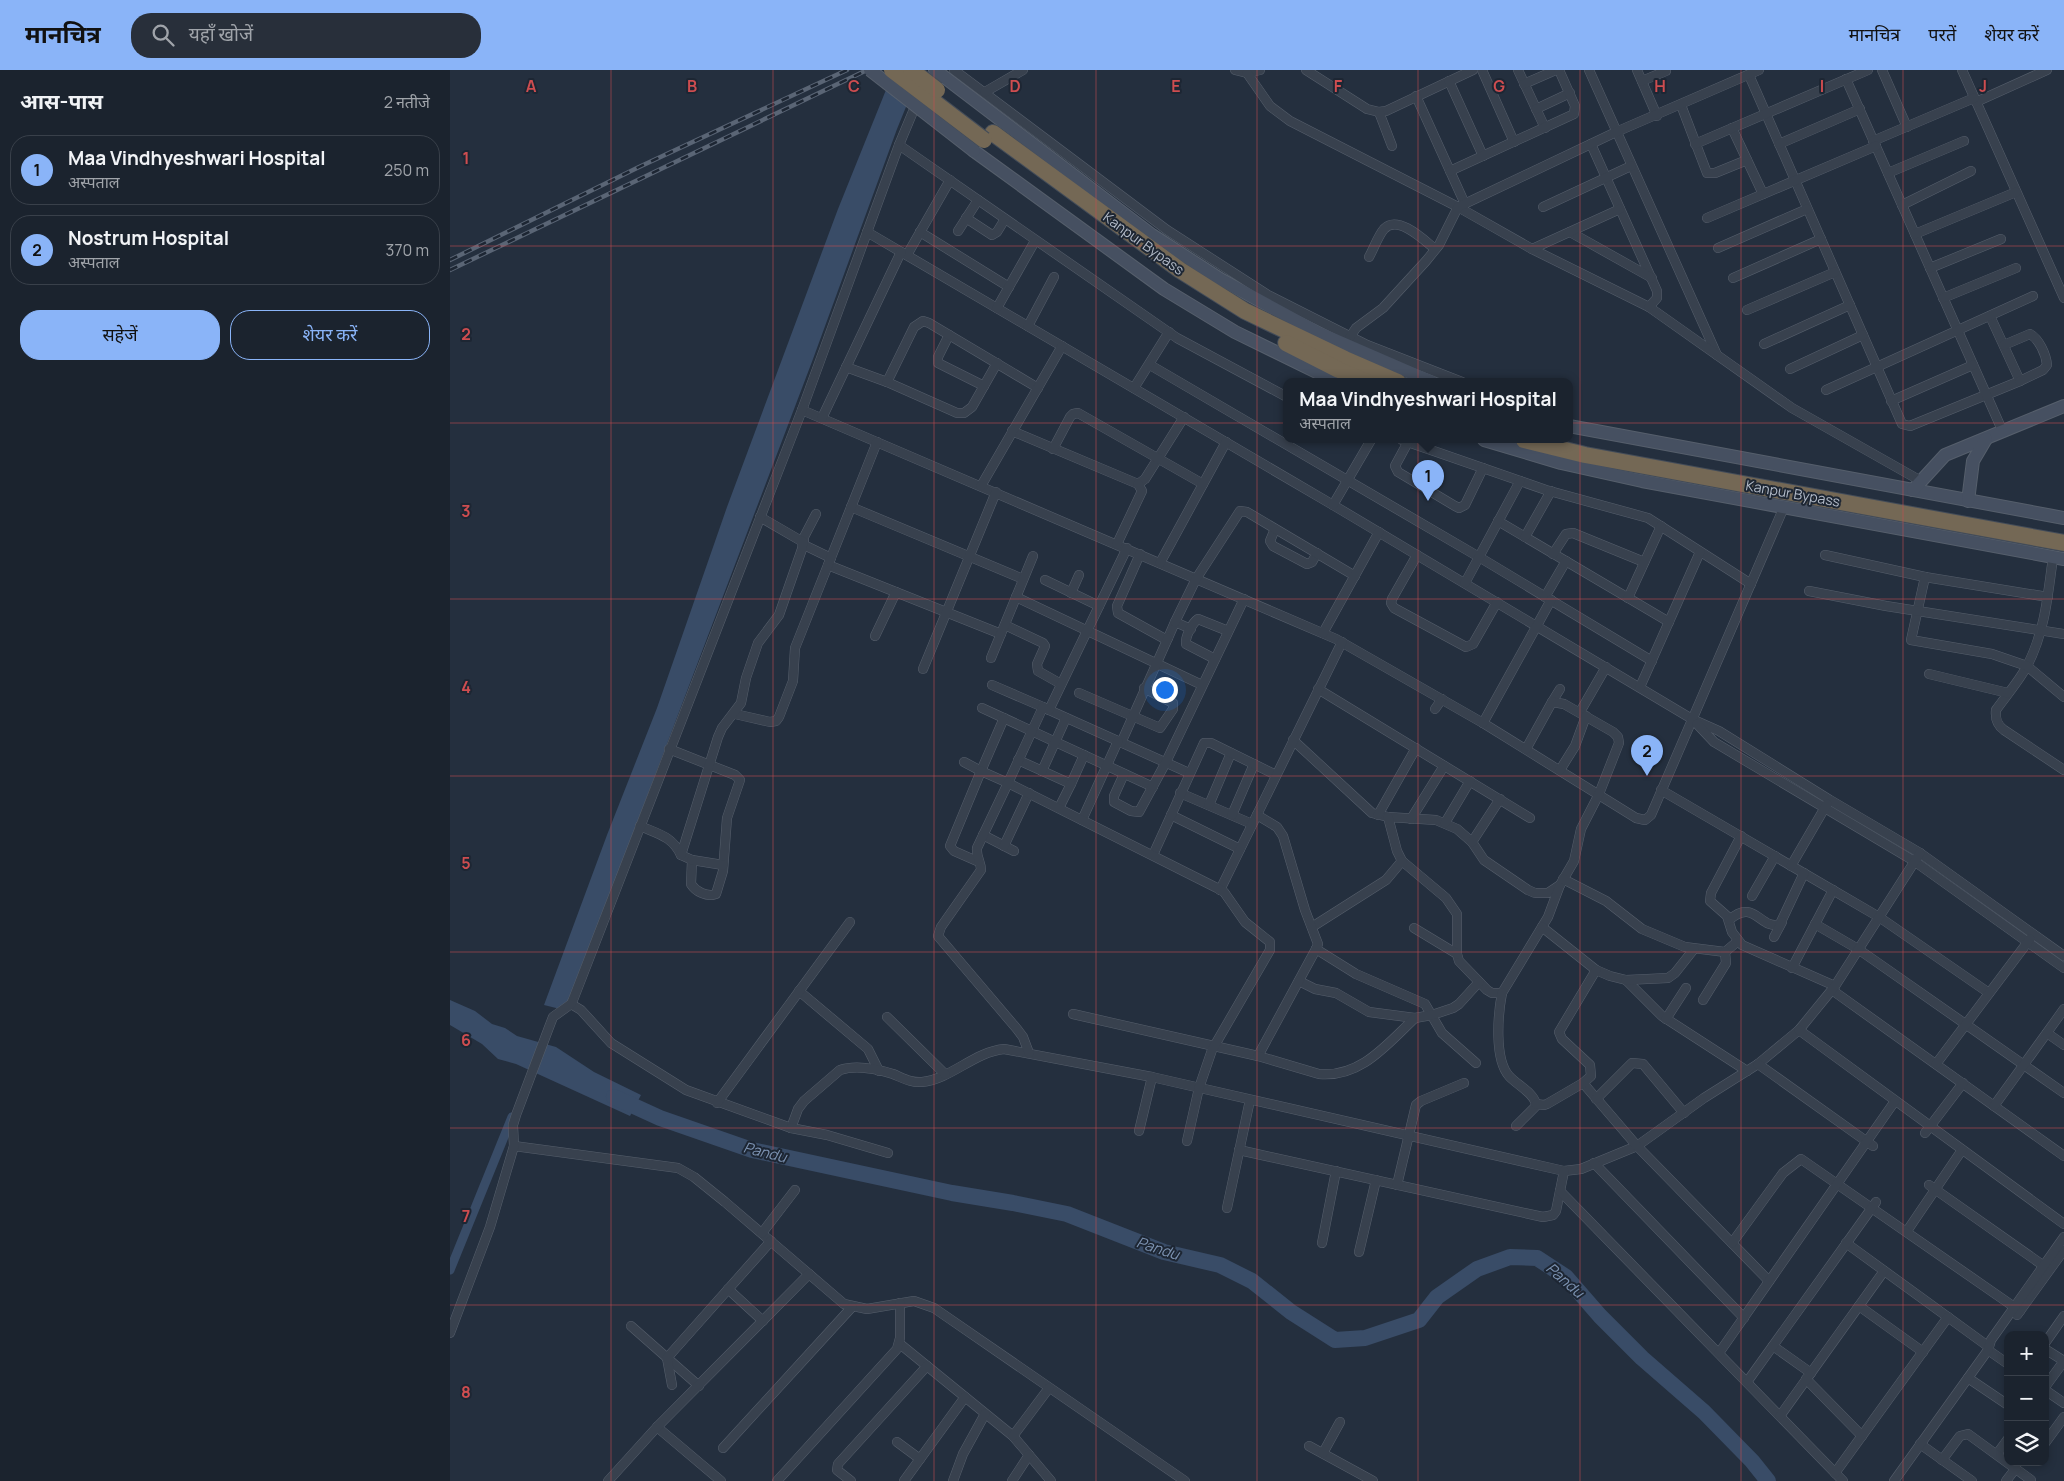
<!DOCTYPE html>
<html lang="hi">
<meta charset="utf-8">
<style>
:root{--surface:#1b232e;--page:#282f3a;--text:#f1f3f6;--muted:#a0a4aa;--line:#39404a;--accent:#8ab4f8}
body{margin:0;font-family:Manrope,"Noto Sans Devanagari",sans-serif;background:var(--page);color:var(--text)}
.controls{position:absolute;right:15px;bottom:15px;display:grid;overflow:hidden;border-radius:10px;box-shadow:0 2px 8px #0003}
.controls button{width:45px;height:45px;display:grid;place-items:center;padding:0;border:0;border-bottom:1px solid var(--line);background:var(--surface);color:var(--text);font:25px sans-serif}
.you{position:absolute;left:714px;top:619px;width:18px;height:18px;margin:-12px;border:4px solid #fff;border-radius:50%;background:#1a73e8;box-shadow:0 0 0 8px #1a73e833}
.badge{display:grid;place-items:center;width:32px;height:32px;border-radius:50%;background:var(--accent);color:#111;font-size:16px;font-weight:700}
.pin{position:absolute;translate:-50% -41px;filter:drop-shadow(0 1px 2px #0008)}
.pin::after{content:'';position:absolute;top:26px;width:18px;height:15px;background:inherit;clip-path:polygon(0 0,100% 0,50% 100%)}
.popup{position:absolute;left:833px;top:308px;width:290px;height:65px;box-sizing:border-box;display:grid;place-content:center;border-radius:10px;background:var(--surface);filter:drop-shadow(0 1px 4px #0005);font-size:16px;white-space:nowrap;color:var(--muted)}
.popup b{font-size:19px;color:var(--text)}
.popup::after{content:'';position:absolute;left:50%;top:100%;margin-left:-10px;border:10px solid transparent;border-top-color:var(--surface)}
.list{margin:0;padding:0;list-style:none}
h2{display:flex;justify-content:space-between;align-items:center;height:65px;margin:0;padding:0 20px;font-size:21px}
h2 small{font-size:16px;font-weight:400;color:var(--muted)}
.list li{display:grid;grid-template-columns:32px 1fr auto;gap:15px;align-items:center;box-sizing:border-box;height:70px;margin:0 10px 10px;padding:0 10px;border:1px solid var(--line);border-radius:20px}
.list b{display:block;font-size:19px;white-space:nowrap}
.list p{margin:0;font-size:16px;white-space:nowrap;color:var(--muted)}
.list em{font-size:16px;font-style:normal;color:var(--muted)}
.actions{display:flex;gap:10px;padding:15px 20px}
.actions a{flex:1;padding:11px 0;border:1px solid var(--accent);border-radius:20px;text-align:center;font-size:18px;color:var(--accent)}
.actions .main{background:var(--accent);color:#111}
.icon{flex:none;width:28px;height:28px;fill:none;stroke:currentColor;stroke-width:2;stroke-linecap:round;stroke-linejoin:round}
.map{position:relative;flex:none;width:1614px;height:1411px;overflow:hidden}
header{display:flex;align-items:center;gap:30px;box-sizing:border-box;height:70px;padding:0 25px;background:var(--accent);color:#111}
header strong{font-size:24px}
nav{display:flex;gap:28px;margin-inline-start:auto;font-size:18px}
.search{width:350px;height:45px;background:var(--page);display:flex;align-items:center;gap:12px;box-sizing:border-box;padding:0 18px;border-radius:20px;color:var(--muted);font-size:19px}
main{display:flex}
aside{flex:1;background:var(--surface)}
.map>svg:first-child{display:block}
.water{fill:#394c67}
.lines{fill:none;stroke-linecap:round;stroke-linejoin:round}
.canal{stroke:#394c67;stroke-width:9}
.river{stroke:#394c67;stroke-width:16}
.street-casing{stroke:#565f6c;stroke-width:10}
.secondary-casing{stroke:#565f6c;stroke-width:14}
.highway-casing{stroke:#434c59;stroke-width:18}
.street{stroke:#38414e;stroke-width:9}
.secondary{stroke:#465061;stroke-width:12}
.highway{stroke:#746855;stroke-width:16}
.rail-casing{stroke:#5a6575;stroke-width:4.5}
.rail{stroke:#1d2633;stroke-width:2.5;stroke-dasharray:8;stroke-linecap:butt}
.secondary-bridge-casing{stroke:#565f6c;stroke-width:14;stroke-linecap:butt}
.highway-bridge-casing{stroke:#434c59;stroke-width:18;stroke-linecap:butt}
.secondary-bridge{stroke:#465061;stroke-width:12}
.highway-bridge{stroke:#746855;stroke-width:16}
.grid{fill:none;stroke:#ce4d50;stroke-width:1;stroke-opacity:0.55}
.labels{text-anchor:middle;dominant-baseline:central;stroke-width:4;stroke-linejoin:round;paint-order:stroke}
.street-label{font-size:14px;fill:#b4bcc9;stroke:#1d2633}
.water-label{font-size:15px;font-style:italic;fill:#7c92b1;stroke:#1d2633}
.grid-label{font-size:16px;text-anchor:middle;font-weight:bold;fill:#ce4d50;stroke:#1d2633;stroke-width:4;stroke-linejoin:round;paint-order:stroke}
</style>
<header>
<strong>मानचित्र</strong>
<div class="search"><svg class="icon" aria-label="search" viewBox="0 0 24 24"><circle cx="10" cy="10" r="6"/><path d="M15 15l6 6"/></svg>यहाँ खोजें</div>
<nav><a>मानचित्र</a><a>परतें</a><a>शेयर करें</a></nav>
</header>
<main>
<aside>
<h2>आस-पास<small>2 नतीजे</small></h2>
<ul class="list">
<li><span class="badge">1</span><div><b>Maa Vindhyeshwari Hospital</b><p>अस्पताल</p></div><em>250 m</em></li>
<li><span class="badge">2</span><div><b>Nostrum Hospital</b><p>अस्पताल</p></div><em>370 m</em></li>
</ul>
<div class="actions"><a class="main">सहेजें</a><a>शेयर करें</a></div>
</aside>
<div class="map">
<svg width="1614" height="1411" viewBox="0 0 1614 1411">
<rect width="100%" height="100%" fill="#242f3e"/>
<g class="water">
<polygon points="444,0 471,0 447,59 363,289 138,882 114,940 94,935 157,765 207,638 277,437 388,139"/>
<polygon points="0,930 25,941 42,954 55,958 67,966 106,977 144,1002 191,1025 180,1046 66,994 48,989 32,974 0,955"/>
</g>
<g class="lines">
<polyline class="canal" points="0,1200 62,1047"/>
<polyline class="river" points="164,1027 210,1048 302,1080 502,1123 563,1133 617,1144 714,1182 770,1195 802,1211 841,1242 885,1270 915,1268 969,1250 987,1227 1027,1199 1060,1187 1087,1188 1116,1207 1150,1246 1192,1288 1254,1342 1302,1391 1318,1411"/>
<defs>
<g id="street">
<polyline points="504,0 717,160 818,225 917,275 1012,312"/>
<polyline points="785,0 797,3 810,0"/>
<polyline points="856,0 917,39 929,42 936,41 1023,0"/>
<polyline points="1032,0 1064,72"/>
<polyline points="1068,0 1095,58"/>
<polyline points="1139,0 1267,285"/>
<polyline points="1187,0 1207,46"/>
<polyline points="1432,0 1457,57"/>
<polyline points="1512,0 1614,228"/>
<polyline points="797,3 820,36 840,51 1008,137 1082,179 1199,237 1342,338 1471,411"/>
<polyline points="1299,5 1452,354 1460,356 1570,311 1540,246"/>
<polyline points="1396,9 1553,362"/>
<polyline points="999,11 1033,86"/>
<polyline points="1192,11 1216,1"/>
<polyline points="1074,14 1106,0"/>
<polyline points="535,22 573,0"/>
<polyline points="966,26 1015,134"/>
<polyline points="1526,32 1597,0"/>
<polyline points="1231,35 1257,103 1265,103 1297,90"/>
<polyline points="1086,39 1120,23"/>
<polyline points="929,42 942,76"/>
<polyline points="1282,58 1313,124"/>
<polyline points="1423,71 1524,28"/>
<polyline points="1141,74 1207,221 1207,228 1199,237"/>
<polyline points="1245,74 1418,0"/>
<polyline points="1329,74 1410,39"/>
<polyline points="449,75 727,268 837,327"/>
<polyline points="1000,101 1124,44 1125,36 1109,0"/>
<polyline points="1438,103 1514,71"/>
<polyline points="1452,135 1521,101"/>
<polyline points="1093,137 1181,96"/>
<polyline points="516,148 542,165 547,162 555,149"/>
<polyline points="1257,148 1426,76"/>
<polyline points="508,161 528,130"/>
<polyline points="417,162 883,435 1242,649 1269,661 1380,730 1470,783 1614,886"/>
<polyline points="470,162 559,217"/>
<polyline points="1120,162 1202,208"/>
<polyline points="1465,164 1566,122"/>
<polyline points="1268,178 1357,139"/>
<polyline points="1082,179 1170,139"/>
<polyline points="457,185 500,110"/>
<path d="M 919,187 C 924,178 928,166 934,159 C 948,144 975,171 985,179"/>
<polyline points="1480,198 1551,169"/>
<polyline points="1283,208 1371,169"/>
<polyline points="1493,228 1566,198"/>
<polyline points="547,238 585,171"/>
<polyline points="1297,240 1385,202"/>
<polyline points="578,256 604,207"/>
<polyline points="499,265 488,287 488,293 534,316"/>
<polyline points="900,267 906,258 933,238 976,191 989,175 1008,137 1166,62 1309,0"/>
<polyline points="1314,274 1400,235"/>
<path d="M 1554,275 L 1580,264 C 1589,269 1596,284 1597,295 L 1593,300 L 1570,311"/>
<polyline points="700,295 1029,487 1202,591"/>
<polyline points="396,297 437,312 464,257 473,251 479,253 588,318"/>
<polyline points="1340,299 1413,265"/>
<polyline points="437,312 507,343 514,343 522,337 547,293"/>
<polyline points="684,318 719,262"/>
<polyline points="1376,320 1583,226"/>
<polyline points="1441,331 1523,295"/>
<polyline points="352,340 886,569 1033,653 1186,748 1195,750 1201,745 1334,437"/>
<polyline points="372,348 451,182"/>
<polyline points="562,361 688,414 695,409 734,347"/>
<polyline points="952,370 1096,420 1198,448 1301,514"/>
<polyline points="958,372 945,396 948,402 1005,436 1009,438 1015,435 1033,398"/>
<polyline points="603,379 620,347 623,344 628,343 753,414"/>
<polyline points="531,416 612,276"/>
<polyline points="883,435 921,370"/>
<polyline points="401,437 573,509"/>
<polyline points="366,444 354,467 354,475 381,488"/>
<polyline points="1048,451 1219,552"/>
<polyline points="825,459 820,471 823,476 857,494 862,492 867,483"/>
<polyline points="1075,467 1101,421"/>
<polyline points="667,474 692,421 688,414"/>
<polyline points="690,484 667,536 668,543 715,569 718,568 725,552 741,559"/>
<polyline points="1103,484 1116,464 1123,463 1194,492"/>
<polyline points="967,485 942,529 941,533 944,538 1016,577 1023,574 1047,532"/>
<polyline points="1375,485 1475,507 1598,527"/>
<path d="M 1603,487 C 1598,524 1595,562 1577,596 C 1569,611 1556,626 1546,640 C 1545,649 1547,655 1554,660 L 1614,700"/>
<polyline points="710,493 776,372"/>
<polyline points="378,495 551,564"/>
<polyline points="1475,507 1461,570 1542,584 1577,596 1614,627"/>
<polyline points="595,510 649,536"/>
<polyline points="1015,513 1070,411"/>
<polyline points="1359,521 1436,536 1614,564"/>
<polyline points="621,523 629,505"/>
<polyline points="566,527 752,615"/>
<polyline points="1095,527 1116,491"/>
<polyline points="1178,528 1211,456"/>
<polyline points="725,552 746,509 790,441 797,442 905,506"/>
<polyline points="555,555 593,573 595,576 587,594 588,601 611,614"/>
<polyline points="873,563 929,462"/>
<polyline points="425,566 446,522"/>
<polyline points="541,588 583,486"/>
<path d="M 765,589 L 736,574 C 735,567 742,553 748,549 L 778,561"/>
<polyline points="473,599 546,422"/>
<polyline points="1479,604 1558,623"/>
<polyline points="542,615 593,637"/>
<polyline points="1190,617 1250,482"/>
<polyline points="868,619 1080,748"/>
<polyline points="629,623 710,658 723,639 723,633 694,618"/>
<polyline points="1102,632 1110,619"/>
<polyline points="532,638 703,717"/>
<polyline points="985,639 992,629"/>
<polyline points="599,640 739,703"/>
<polyline points="1130,642 1156,597"/>
<polyline points="285,644 320,652 326,651 329,647 343,611 345,578 427,372"/>
<polyline points="1033,653 1101,530"/>
<polyline points="1247,654 1264,672 1464,791 1614,898"/>
<polyline points="843,670 922,743 938,747 986,750 1007,759 1022,772 1034,790 1078,820 1085,823 1098,823 1110,815 1124,791 1131,759 1149,724 1169,673 1168,667 1163,662 1114,634 1102,632 1076,679"/>
<polyline points="671,673 718,568"/>
<polyline points="568,690 621,714 634,685"/>
<polyline points="514,692 531,701 554,648"/>
<polyline points="1110,700 1125,676 1136,646"/>
<polyline points="592,701 616,648"/>
<polyline points="674,704 664,726 664,732 681,741 689,742 716,692 794,529"/>
<polyline points="1211,720 1429,847 1539,923"/>
<polyline points="730,723 802,754"/>
<polyline points="759,735 781,683"/>
<polyline points="609,738 621,714"/>
<polyline points="721,745 790,779"/>
<polyline points="782,745 804,694"/>
<polyline points="928,745 966,678"/>
<polyline points="938,747 947,781 952,791 996,828 1007,844 1007,884 1009,891 1037,920 1042,923 1052,923 1098,847 1110,815"/>
<polyline points="961,749 994,696"/>
<polyline points="632,750 668,671"/>
<polyline points="995,753 1020,711"/>
<path d="M 190,756 C 208,764 222,766 231,785 L 242,790 L 241,814 C 246,822 257,827 266,824 L 273,801 L 277,748 L 290,710 L 285,705 L 219,679"/>
<polyline points="533,765 564,781"/>
<polyline points="1291,766 1261,823 1260,831 1277,846 1282,862 1292,875 1385,916"/>
<polyline points="1022,772 1050,729"/>
<polyline points="554,776 579,723"/>
<polyline points="231,785 268,667 272,658 291,633 296,608 308,573 329,545 352,479 353,472 310,447"/>
<polyline points="703,785 754,673 761,673 826,705"/>
<polyline points="242,790 273,795"/>
<polyline points="529,792 504,781 500,776 531,701 558,713 593,637 599,640 677,478"/>
<polyline points="1341,796 1377,734"/>
<polyline points="1113,809 1156,831 1192,859 1235,877 1275,882 1288,871"/>
<polyline points="770,820 892,572"/>
<polyline points="1302,826 1325,786"/>
<path d="M 1279,850 C 1305,827 1310,861 1330,854 L 1354,803"/>
<polyline points="1365,854 1408,879 1614,1023"/>
<polyline points="862,857 936,810 952,791"/>
<polyline points="1092,857 1146,900 1160,906 1176,910 1212,946 1297,1001"/>
<polyline points="964,858 1007,884"/>
<polyline points="1324,867 1332,852"/>
<polyline points="866,879 906,904 975,934 992,963 1026,993"/>
<polyline points="1342,898 1383,820"/>
<polyline points="1176,910 1218,908 1225,903 1244,879"/>
<polyline points="849,911 865,919 886,923 919,942 965,948 982,945 1003,938 1009,934 1029,912"/>
<polyline points="1382,920 1614,1086"/>
<polyline points="349,921 418,979 429,1001"/>
<path d="M 1052,923 C 1048,944 1044,989 1059,1006 C 1067,1015 1083,1022 1086,1034 L 1085,1037 L 1066,1056"/>
<polyline points="1253,930 1276,893 1275,882"/>
<path d="M 121,934 L 131,940 L 161,973 L 236,1020 L 341,1058 L 348,1039 L 354,1031 L 390,1000 C 405,995 427,999 443,1004 C 453,1008 461,1013 472,1012 C 501,1009 524,982 554,979 L 702,1007 L 1114,1101 L 1131,1099 L 1187,1076 L 1254,1028 L 1308,994 L 1349,960 L 1385,916 L 1470,783"/>
<polyline points="623,944 808,986 866,879 868,874 855,840 833,766 827,757 807,745"/>
<polyline points="437,947 495,1004"/>
<polyline points="1216,949 1236,918"/>
<polyline points="1349,960 1614,1154"/>
<polyline points="1597,963 1614,975"/>
<path d="M 579,983 L 573,967 L 567,959 L 488,866 L 491,857 L 531,800 C 531,792 526,787 527,778 L 558,713 L 767,818 L 774,822 L 795,852 L 820,872 L 820,880 L 762,980 L 749,1018 L 737,1071"/>
<path d="M 808,986 L 869,1004 C 911,1008 937,974 965,948"/>
<polyline points="1308,994 1423,1076"/>
<polyline points="1486,994 1580,869"/>
<polyline points="1133,1013 1187,1076 1319,1211"/>
<polyline points="1146,1029 1182,993 1193,994 1234,1043"/>
<polyline points="267,1033 400,852"/>
<polyline points="1086,1034 1094,1035 1097,1034 1133,1013 1141,1006 1140,995 1112,969 1109,962 1146,900"/>
<polyline points="1544,1036 1614,939"/>
<polyline points="341,1058 377,1065 438,1083"/>
<polyline points="689,1061 702,1007"/>
<polyline points="1475,1063 1513,1013"/>
<polyline points="64,1076 228,1098 244,1107 275,1132 394,1234 417,1239 464,1231 484,1238 735,1411"/>
<polyline points="789,1080 1093,1147 1103,1145 1106,1141 1110,1121"/>
<polyline points="1144,1093 1294,1248"/>
<polyline points="1114,1101 1110,1121 1393,1411"/>
<polyline points="947,1115 966,1035 971,1031 1014,1013"/>
<polyline points="1479,1115 1594,1196"/>
<polyline points="777,1138 800,1030"/>
<polyline points="1457,1161 1512,1080"/>
<polyline points="312,1163 345,1120"/>
<polyline points="872,1173 886,1101"/>
<polyline points="1282,1173 1333,1103 1351,1089 1570,1241"/>
<polyline points="1396,1173 1539,1277"/>
<polyline points="909,1182 926,1110"/>
<polyline points="278,1219 313,1251"/>
<polyline points="1409,1236 1473,1282"/>
<polyline points="1567,1245 1614,1180"/>
<polyline points="181,1256 249,1316"/>
<polyline points="0,1263 40,1157 64,1076 63,1055 66,1045 98,960 103,947 121,934 123,930 352,340 449,75 467,32"/>
<polyline points="1595,1273 1614,1246"/>
<polyline points="450,1274 563,1366 601,1411"/>
<polyline points="1323,1276 1361,1303"/>
<polyline points="1595,1279 1614,1291"/>
<polyline points="1538,1280 1558,1294"/>
<polyline points="1269,1283 1445,1031"/>
<polyline points="1518,1308 1558,1335"/>
<polyline points="1356,1309 1412,1366"/>
<polyline points="1297,1312 1426,1132"/>
<polyline points="222,1315 217,1288 321,1171"/>
<polyline points="1595,1317 1614,1291"/>
<polyline points="1595,1320 1614,1333"/>
<polyline points="1330,1346 1434,1201"/>
<polyline points="207,1357 271,1411"/>
<polyline points="563,1366 599,1318"/>
<polyline points="447,1372 470,1389"/>
<polyline points="1595,1373 1614,1347"/>
<polyline points="1470,1374 1522,1411"/>
<polyline points="859,1376 923,1411"/>
<polyline points="273,1378 402,1237"/>
<polyline points="873,1383 890,1352"/>
<polyline points="1547,1384 1558,1369"/>
<polyline points="1492,1390 1510,1366 1518,1364 1581,1410"/>
<polyline points="1385,1403 1498,1247"/>
<polyline points="158,1411 207,1357 359,1204"/>
<polyline points="327,1411 447,1279 450,1268 450,1233"/>
<polyline points="401,1411 387,1400 388,1394 477,1296"/>
<polyline points="454,1411 515,1327"/>
<polyline points="503,1411 513,1384 535,1344"/>
<polyline points="562,1411 579,1385"/>
<polyline points="1444,1411 1538,1280 1541,1270 1614,1167"/>
<polyline points="1556,1411 1566,1398"/>
</g>
<g id="secondary">
<polyline points="485,0 702,165 770,209 869,263 982,312"/>
<polyline points="524,81 714,219 785,262 887,312"/>
<polyline points="1119,356 1614,448"/>
<polyline points="1034,370 1111,393 1192,411 1614,489"/>
<polyline points="1463,420 1495,385 1614,336"/>
<polyline points="1518,431 1523,391 1536,369"/>
</g>
<g id="highway">
<polyline points="543,63 730,200 795,241 895,289 948,312"/>
<polyline points="836,273 889,300 917,312"/>
<polyline points="1074,370 1135,385 1614,473"/>
</g>
</defs>
<use href="#street" class="street-casing"/>
<use href="#secondary" class="secondary-casing"/>
<use href="#highway" class="highway-casing"/>
<use href="#street" class="street"/>
<use href="#secondary" class="secondary"/>
<use href="#highway" class="highway"/>
<defs>
<g id="rail">
<polyline points="0,190 189,97 397,0"/>
<polyline points="0,200 417,0"/>
</g>
</defs>
<use href="#rail" class="rail-casing"/>
<use href="#rail" class="rail"/>
<defs>
<polyline id="secondary-bridge" points="420,0 524,81"/>
<g id="highway-bridge">
<polyline points="442,0 534,70"/>
<polyline points="461,0 487,20"/>
</g>
</defs>
<use href="#secondary-bridge" class="secondary-bridge-casing"/>
<use href="#highway-bridge" class="highway-bridge-casing"/>
<use href="#secondary-bridge" class="secondary-bridge"/>
<use href="#highway-bridge" class="highway-bridge"/>
</g>
<path class="grid" d="M 161,0 L 161,1411M 323,0 L 323,1411M 484,0 L 484,1411M 646,0 L 646,1411M 807,0 L 807,1411M 968,0 L 968,1411M 1130,0 L 1130,1411M 1291,0 L 1291,1411M 1453,0 L 1453,1411M 0,176 L 1614,176M 0,353 L 1614,353M 0,529 L 1614,529M 0,706 L 1614,706M 0,882 L 1614,882M 0,1058 L 1614,1058M 0,1235 L 1614,1235"/>
<g class="labels">
<g class="street-label">
<text transform="translate(694 173) rotate(36)">Kanpur Bypass</text>
<text transform="translate(1343 423) rotate(10)">Kanpur Bypass</text>
</g>
<g class="water-label">
<text transform="translate(315 1082) rotate(14)">Pandu</text>
<text transform="translate(708 1178) rotate(18)">Pandu</text>
<text transform="translate(1115 1210) rotate(41)">Pandu</text>
</g>
</g>
<g class="grid-label">
<text x="81" y="22">A</text>
<text x="242" y="22">B</text>
<text x="404" y="22">C</text>
<text x="565" y="22">D</text>
<text x="726" y="22">E</text>
<text x="888" y="22">F</text>
<text x="1049" y="22">G</text>
<text x="1210" y="22">H</text>
<text x="1372" y="22">I</text>
<text x="1533" y="22">J</text>
<text x="16" y="94">1</text>
<text x="16" y="270">2</text>
<text x="16" y="447">3</text>
<text x="16" y="623">4</text>
<text x="16" y="799">5</text>
<text x="16" y="976">6</text>
<text x="16" y="1152">7</text>
<text x="16" y="1328">8</text>
</g>
</svg>
<div class="controls">
<button>+</button>
<button>−</button>
<button><svg class="icon" aria-label="layers" viewBox="0 0 24 24"><path d="M12 4l9 5-9 5-9-5zM3 14l9 5 9-5"/></svg></button>
</div>
<div class="you"></div>
<div class="pin badge" style="left:978px;top:431px">1</div>
<div class="popup"><b>Maa Vindhyeshwari Hospital</b>अस्पताल</div>
<div class="pin badge" style="left:1197px;top:706px">2</div>
</div>
</main>
